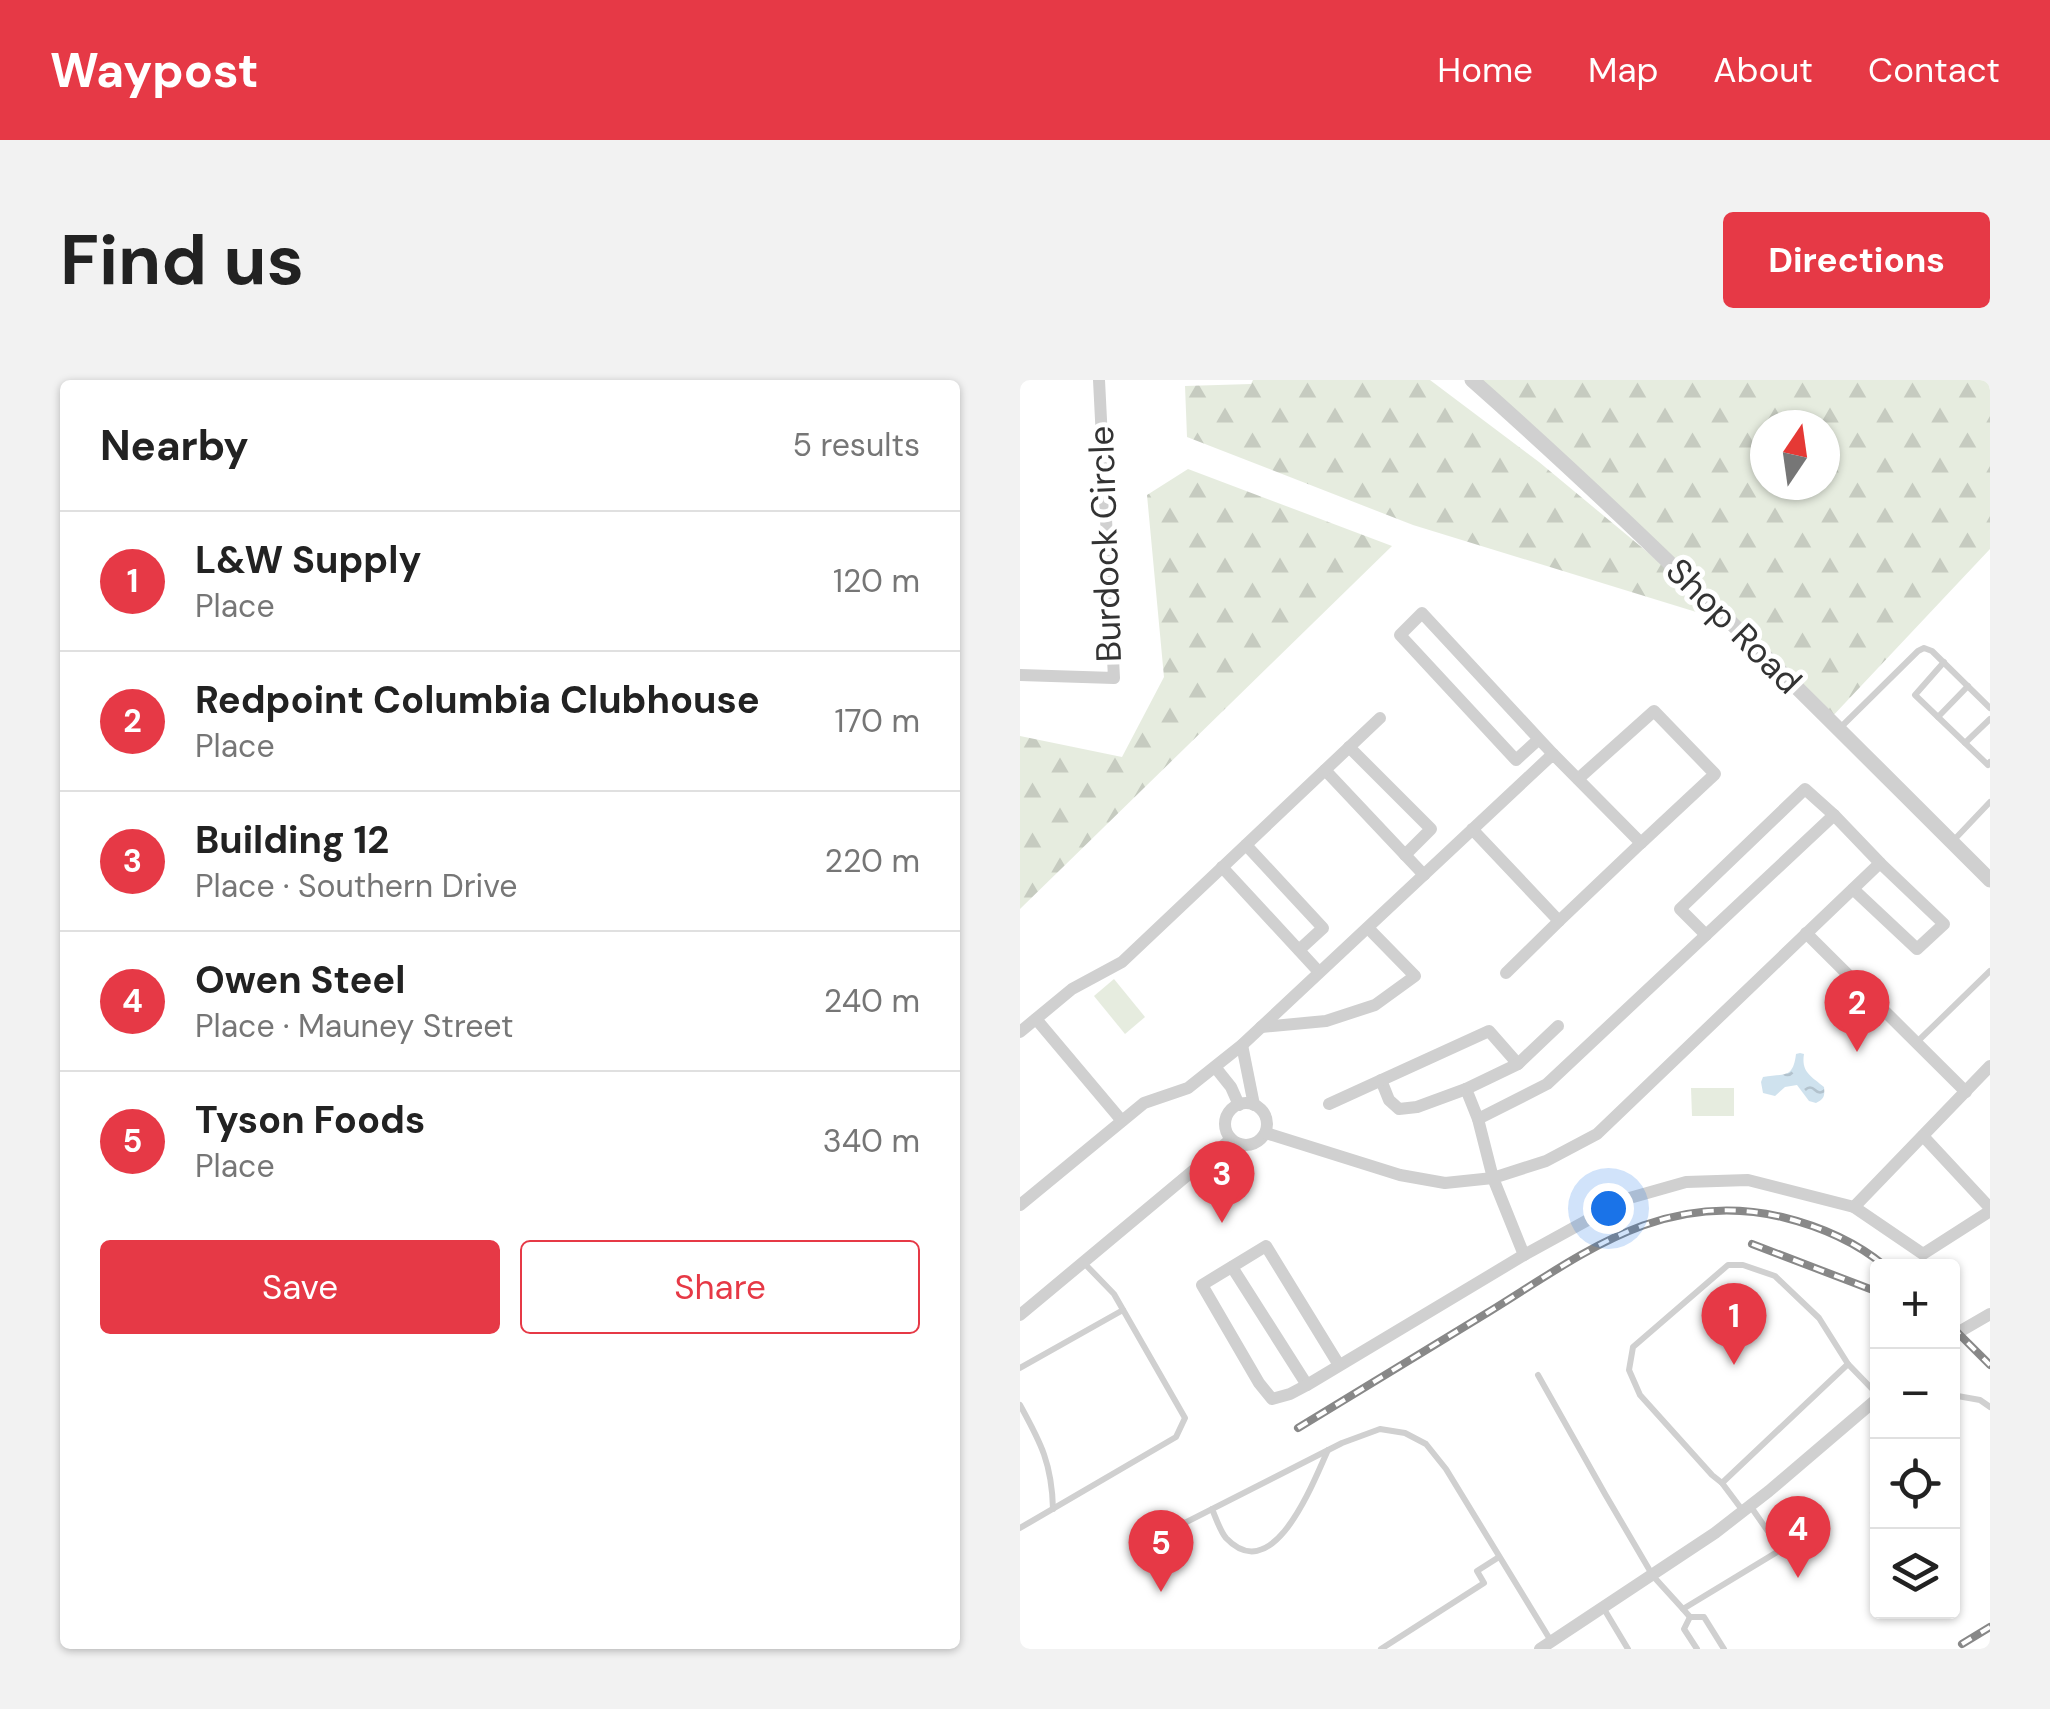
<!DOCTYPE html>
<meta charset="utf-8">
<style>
:root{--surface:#fff;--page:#f2f2f2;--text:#222;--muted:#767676;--line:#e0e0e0;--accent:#e63946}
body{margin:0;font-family:"DM Sans",sans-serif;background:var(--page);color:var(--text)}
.controls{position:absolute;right:30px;bottom:30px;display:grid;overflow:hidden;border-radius:10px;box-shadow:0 2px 8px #0004}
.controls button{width:90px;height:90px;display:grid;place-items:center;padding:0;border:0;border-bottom:2px solid var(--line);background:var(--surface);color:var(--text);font:50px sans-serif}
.compass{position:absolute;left:730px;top:30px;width:90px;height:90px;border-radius:50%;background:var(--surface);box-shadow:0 2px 8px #0004;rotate:13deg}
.you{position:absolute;left:588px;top:828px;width:35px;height:35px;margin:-25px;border:8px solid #fff;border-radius:50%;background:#1a73e8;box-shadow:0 0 0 15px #1a73e833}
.badge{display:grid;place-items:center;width:65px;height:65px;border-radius:50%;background:var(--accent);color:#fff;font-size:32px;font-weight:700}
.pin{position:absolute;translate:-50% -82px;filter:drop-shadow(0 2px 5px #0008)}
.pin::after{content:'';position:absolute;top:52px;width:35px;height:30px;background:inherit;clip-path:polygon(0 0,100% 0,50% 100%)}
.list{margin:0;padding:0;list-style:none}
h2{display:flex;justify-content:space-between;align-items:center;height:130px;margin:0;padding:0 40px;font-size:42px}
h2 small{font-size:32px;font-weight:400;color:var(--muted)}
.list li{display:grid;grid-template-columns:65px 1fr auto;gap:30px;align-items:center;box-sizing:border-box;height:140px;padding:0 40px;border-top:2px solid var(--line)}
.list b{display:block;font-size:38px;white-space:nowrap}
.list p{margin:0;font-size:32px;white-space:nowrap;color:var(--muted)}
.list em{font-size:32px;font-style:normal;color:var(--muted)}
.actions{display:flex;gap:20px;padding:30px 40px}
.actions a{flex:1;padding:22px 0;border:2px solid var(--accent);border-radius:10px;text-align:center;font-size:35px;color:var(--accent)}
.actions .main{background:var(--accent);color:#fff}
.icon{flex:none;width:55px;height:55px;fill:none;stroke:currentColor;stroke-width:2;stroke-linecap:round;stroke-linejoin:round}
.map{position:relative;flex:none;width:970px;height:1269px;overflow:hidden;border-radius:10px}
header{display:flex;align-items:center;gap:60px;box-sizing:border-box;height:140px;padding:0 50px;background:var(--accent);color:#fff}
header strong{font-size:48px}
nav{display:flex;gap:55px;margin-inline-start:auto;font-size:35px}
.intro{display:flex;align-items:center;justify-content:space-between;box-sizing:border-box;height:240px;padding:0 60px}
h1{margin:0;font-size:70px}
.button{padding:25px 45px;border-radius:10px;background:var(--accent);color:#fff;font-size:35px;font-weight:700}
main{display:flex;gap:60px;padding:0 60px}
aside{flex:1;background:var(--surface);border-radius:10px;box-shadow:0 2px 8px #0004}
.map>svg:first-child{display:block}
.forest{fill:url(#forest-firs);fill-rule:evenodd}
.garden{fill:#e6ecdf}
.water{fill:url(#water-ripples)}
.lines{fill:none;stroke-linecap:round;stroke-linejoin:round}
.service{stroke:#d0d0d0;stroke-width:6}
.minor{stroke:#d0d0d0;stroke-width:12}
.tertiary{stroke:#d0d0d0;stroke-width:15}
.rail-casing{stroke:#888;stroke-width:8}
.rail{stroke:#fff;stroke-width:4;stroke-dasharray:11;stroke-linecap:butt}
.labels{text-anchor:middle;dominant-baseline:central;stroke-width:10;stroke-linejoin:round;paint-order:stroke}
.street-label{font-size:35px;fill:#333;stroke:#fff}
</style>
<header>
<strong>Waypost</strong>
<nav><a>Home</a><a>Map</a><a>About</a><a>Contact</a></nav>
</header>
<div class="intro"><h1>Find us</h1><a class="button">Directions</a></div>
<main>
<aside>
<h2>Nearby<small>5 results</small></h2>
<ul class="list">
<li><span class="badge">1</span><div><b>L&amp;W Supply</b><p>Place</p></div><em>120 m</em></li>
<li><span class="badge">2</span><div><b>Redpoint Columbia Clubhouse</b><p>Place</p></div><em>170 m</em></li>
<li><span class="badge">3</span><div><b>Building 12</b><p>Place · Southern Drive</p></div><em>220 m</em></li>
<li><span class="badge">4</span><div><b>Owen Steel</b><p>Place · Mauney Street</p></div><em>240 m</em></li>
<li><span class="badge">5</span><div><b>Tyson Foods</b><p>Place</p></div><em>340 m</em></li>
</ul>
<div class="actions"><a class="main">Save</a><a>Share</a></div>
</aside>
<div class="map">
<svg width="970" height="1269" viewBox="0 0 970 1269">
<defs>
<pattern id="forest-firs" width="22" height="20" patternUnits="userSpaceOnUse" patternTransform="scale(2.5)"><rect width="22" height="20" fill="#e6ecdf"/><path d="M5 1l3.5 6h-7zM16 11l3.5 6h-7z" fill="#c6cbc0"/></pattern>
<pattern id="water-ripples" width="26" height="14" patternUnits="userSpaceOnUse" patternTransform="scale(2.5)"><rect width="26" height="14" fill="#cfe2ee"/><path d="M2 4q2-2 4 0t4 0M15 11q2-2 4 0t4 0" fill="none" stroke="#b2c2cd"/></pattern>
</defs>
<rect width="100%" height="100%" fill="#fff"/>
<g class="forest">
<path d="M 233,0 L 410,0 L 519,82 L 696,229 L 452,0 L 970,0 L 970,169 L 809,340 L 712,243 L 393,145 L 167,57 L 165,6 L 231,4 ZM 745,45 L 805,45 L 805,105 L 745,105 Z"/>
<polygon points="168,89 372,166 0,529 0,356 102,377 144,297 127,115"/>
</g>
<g class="garden">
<polygon points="94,599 125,637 105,654 74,616"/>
<polygon points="671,708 714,708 714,736 672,736"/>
</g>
<path class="water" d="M 780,673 L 784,674 C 781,692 791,696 804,707 C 805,716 804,719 796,723 L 789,721 L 777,705 L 765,707 L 755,716 L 743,713 L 741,702 L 743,697 C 763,693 773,700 776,674 Z"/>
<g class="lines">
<g class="service">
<polyline points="924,282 895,315 968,385 970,382"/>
<polyline points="918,337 948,306"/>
<polyline points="819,349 898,271 904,268 912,271 970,328"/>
<polyline points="945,363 970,339"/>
<polyline points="933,461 970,422"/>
<polyline points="897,662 970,591"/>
<polyline points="0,988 103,930"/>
<polyline points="518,995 585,1114 633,1196 663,1229 787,1154"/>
<polyline points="932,1015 960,1020 970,1027"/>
<path d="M 0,1025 C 21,1063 32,1084 33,1129"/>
<polyline points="702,1103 828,984"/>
<polyline points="731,1127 761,1170"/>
<path d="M 192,1129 C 196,1138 200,1151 206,1158 C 254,1209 294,1100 308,1070"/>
<polyline points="723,1131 702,1103 692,1095 620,1015 609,990 613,967 708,885 723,885 755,896 799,938 828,984 858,1015"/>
<polyline points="853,1133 858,1130"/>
<polyline points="0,1148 156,1057 165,1038 94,914 64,883"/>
<polyline points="137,1157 322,1063 360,1049 385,1053 406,1064 426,1089 531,1261"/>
<polyline points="584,1229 608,1269"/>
<polyline points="663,1229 670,1237 684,1237 704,1269"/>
<polyline points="670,1237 664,1249 677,1269"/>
<polyline points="361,1269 464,1203 457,1191 479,1177"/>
</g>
<g class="minor">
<polyline points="0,295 94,298 79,0"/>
<polyline points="519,359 496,380 380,255 402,233 519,359 533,374"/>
<polyline points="329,367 411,449 385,475"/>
<polyline points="305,390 404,495"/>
<polyline points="558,399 634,331 695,394 621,463"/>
<polyline points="226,465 303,548 279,570"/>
<polyline points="202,487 299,592"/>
<polyline points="833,509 897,569 924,544 860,483"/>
<polyline points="786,553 946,712"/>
<polyline points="686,555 660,529 785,409 814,435"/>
<polyline points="486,593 539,541"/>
<polyline points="16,639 102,741"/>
<polyline points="241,647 306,641 355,625 395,596 348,548"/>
<polyline points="0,652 52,609 102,582 360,338"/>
<polyline points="222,665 234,725"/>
<polyline points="195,687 211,707 219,725"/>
<polyline points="361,700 369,720 379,729 397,727 446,709"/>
<circle cx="226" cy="744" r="21"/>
<polyline points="309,724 469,651 498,684"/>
<polyline points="458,739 446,709 498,684 538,646"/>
<polyline points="246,753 380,795 425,803 473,798 526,781 577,754 860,483 814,435 527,704 458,739 473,798 504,875 606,819 666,802 728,800 834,827 970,686"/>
<polyline points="903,756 970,828"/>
<polyline points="0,825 124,723 168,708 222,665 533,374 621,463 539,541 452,449"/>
<polyline points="834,827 903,874 970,831"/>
<polyline points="212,887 287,1005"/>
<polyline points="0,935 211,759"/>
<polyline points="932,956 970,934"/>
<polyline points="319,985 246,866 182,905 239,1003 252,1019 270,1014 287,1005 504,875"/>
<polyline points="520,1269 695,1153 749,1111 858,1018"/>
</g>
<path class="tertiary" d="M 452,0 C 632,159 800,331 970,500"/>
<defs>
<g id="rail">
<polyline points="732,864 858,912"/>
<polyline points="932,947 970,985"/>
<path d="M 278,1048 C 341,1010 404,971 467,933 C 563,874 643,809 762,837 C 799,846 836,862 865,886"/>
<polyline points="942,1264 970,1247"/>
</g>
</defs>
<use href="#rail" class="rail-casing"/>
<use href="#rail" class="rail"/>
</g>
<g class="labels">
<g class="street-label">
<text transform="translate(85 164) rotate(-92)">Burdock Circle</text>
<text transform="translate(714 246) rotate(45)">Shop Road</text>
</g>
</g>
</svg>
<div class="controls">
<button>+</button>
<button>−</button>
<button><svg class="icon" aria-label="locate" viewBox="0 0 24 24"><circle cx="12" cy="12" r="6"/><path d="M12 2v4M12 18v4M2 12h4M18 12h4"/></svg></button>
<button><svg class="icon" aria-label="layers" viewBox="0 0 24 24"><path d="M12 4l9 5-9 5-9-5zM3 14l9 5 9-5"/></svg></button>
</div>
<svg class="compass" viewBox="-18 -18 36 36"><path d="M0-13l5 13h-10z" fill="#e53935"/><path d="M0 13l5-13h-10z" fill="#767676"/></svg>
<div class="you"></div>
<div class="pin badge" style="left:714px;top:985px">1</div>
<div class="pin badge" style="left:837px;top:672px">2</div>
<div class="pin badge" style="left:202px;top:843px">3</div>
<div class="pin badge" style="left:778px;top:1198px">4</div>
<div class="pin badge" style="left:141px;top:1212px">5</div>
</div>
</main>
